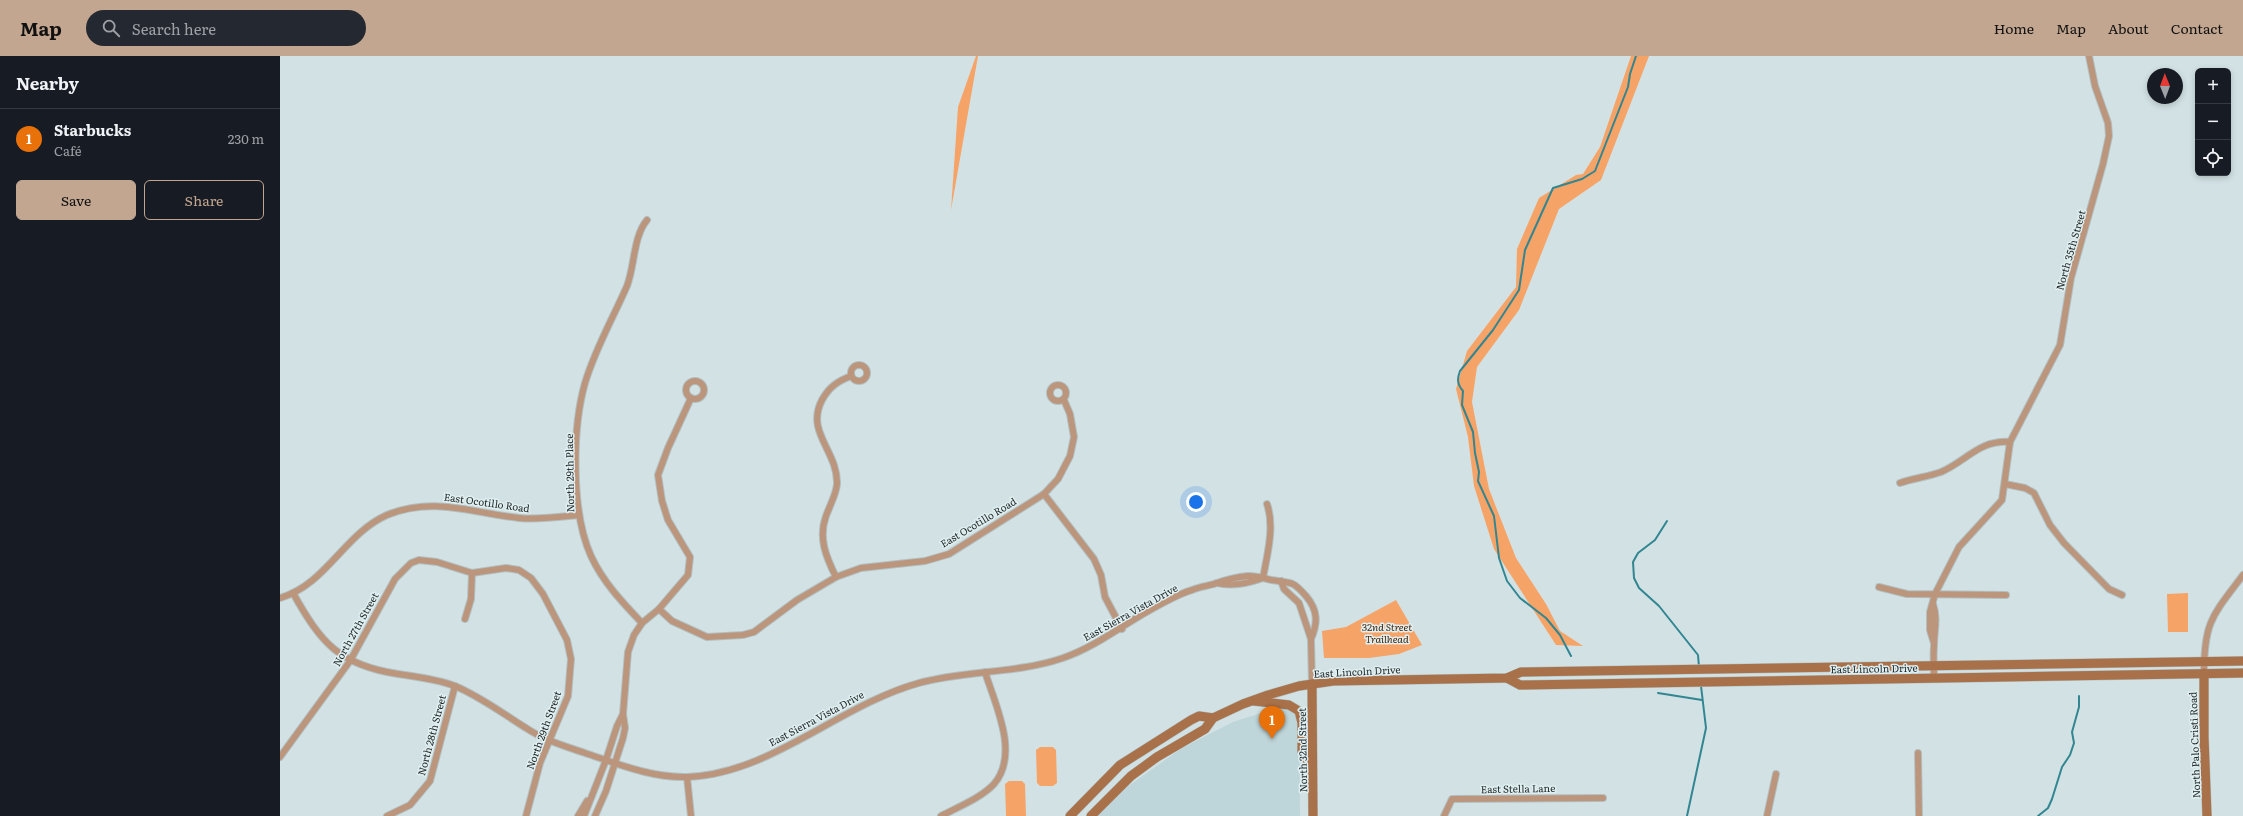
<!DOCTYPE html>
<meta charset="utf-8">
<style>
:root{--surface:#171b24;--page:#242831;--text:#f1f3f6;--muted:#9ea1a6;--line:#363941;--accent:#c2a68f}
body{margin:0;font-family:Literata,serif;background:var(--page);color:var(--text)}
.controls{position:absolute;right:12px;top:12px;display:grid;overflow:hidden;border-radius:6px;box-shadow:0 2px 6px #0003}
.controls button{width:36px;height:36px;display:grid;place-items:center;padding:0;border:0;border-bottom:1px solid var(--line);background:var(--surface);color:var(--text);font:20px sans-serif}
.compass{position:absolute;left:1867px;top:12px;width:36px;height:36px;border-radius:50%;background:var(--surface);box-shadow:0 2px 6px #0003;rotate:359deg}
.you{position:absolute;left:916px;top:446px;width:14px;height:14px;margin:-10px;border:3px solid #fff;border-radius:50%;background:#1a73e8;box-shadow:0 0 0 6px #1a73e833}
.badge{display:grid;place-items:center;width:26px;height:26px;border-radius:50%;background:var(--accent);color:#fff;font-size:13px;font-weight:700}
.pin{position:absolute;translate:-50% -33px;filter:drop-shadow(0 1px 2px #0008)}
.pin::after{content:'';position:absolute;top:21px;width:14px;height:12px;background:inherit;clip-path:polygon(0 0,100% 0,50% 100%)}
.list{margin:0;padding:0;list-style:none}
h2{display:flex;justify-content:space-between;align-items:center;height:52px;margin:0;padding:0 16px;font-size:17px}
h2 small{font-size:13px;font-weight:400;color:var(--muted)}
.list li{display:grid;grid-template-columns:26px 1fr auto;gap:12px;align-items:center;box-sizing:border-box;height:60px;padding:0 16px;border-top:1px solid var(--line)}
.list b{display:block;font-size:15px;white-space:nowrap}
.list p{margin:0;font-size:13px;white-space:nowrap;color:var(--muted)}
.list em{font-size:13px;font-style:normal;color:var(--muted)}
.actions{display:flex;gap:8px;padding:12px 16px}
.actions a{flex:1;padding:9px 0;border:1px solid var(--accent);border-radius:6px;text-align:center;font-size:14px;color:var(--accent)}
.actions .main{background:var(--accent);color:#111}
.icon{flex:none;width:22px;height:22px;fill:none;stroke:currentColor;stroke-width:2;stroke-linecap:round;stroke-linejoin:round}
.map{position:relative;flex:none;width:1963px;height:760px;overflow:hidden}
header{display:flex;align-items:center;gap:24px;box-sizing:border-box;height:56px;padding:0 20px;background:var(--accent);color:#111}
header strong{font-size:19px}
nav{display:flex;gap:22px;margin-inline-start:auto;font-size:14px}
.search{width:280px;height:36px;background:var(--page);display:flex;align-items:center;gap:10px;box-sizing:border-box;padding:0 14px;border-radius:22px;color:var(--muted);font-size:15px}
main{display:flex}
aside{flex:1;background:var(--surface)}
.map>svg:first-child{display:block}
.built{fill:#bed5d9}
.green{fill:#f6a368}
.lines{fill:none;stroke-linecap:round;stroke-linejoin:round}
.stream{stroke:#318691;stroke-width:2}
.street-casing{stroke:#b2c0c2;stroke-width:8}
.secondary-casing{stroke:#b2c0c2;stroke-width:10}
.street{stroke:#bb957c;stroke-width:6}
.secondary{stroke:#a8714a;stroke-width:9}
.labels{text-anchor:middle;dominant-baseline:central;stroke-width:3;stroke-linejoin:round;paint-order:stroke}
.street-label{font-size:10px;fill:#1f2526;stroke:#e0eff1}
.park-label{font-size:10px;font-style:italic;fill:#432206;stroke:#e0eff1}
</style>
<header>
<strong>Map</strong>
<div class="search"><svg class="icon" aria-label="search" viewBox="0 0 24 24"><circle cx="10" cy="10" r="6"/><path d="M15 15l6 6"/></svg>Search here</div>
<nav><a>Home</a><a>Map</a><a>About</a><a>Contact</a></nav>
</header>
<main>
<aside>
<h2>Nearby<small></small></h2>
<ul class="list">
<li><span class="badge" style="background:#e8710a">1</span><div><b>Starbucks</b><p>Café</p></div><em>230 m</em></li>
</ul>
<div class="actions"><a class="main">Save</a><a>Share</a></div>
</aside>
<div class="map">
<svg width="1963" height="760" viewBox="0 0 1963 760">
<rect width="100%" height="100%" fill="#d2e2e4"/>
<polygon class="built" points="1000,651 1015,655 1019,665 1020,760 818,760 847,731 902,692 953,666"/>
<g class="green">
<polygon points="696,0 698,0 671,154 678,51"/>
<polygon points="1351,0 1369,0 1321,124 1279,153 1239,254 1197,311 1192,346 1209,433 1236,502 1266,548 1280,575 1303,590 1276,589 1214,493 1194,430 1188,381 1176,333 1187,295 1236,231 1237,193 1259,142 1296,119 1303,118 1320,91"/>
<polygon points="1908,537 1908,576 1888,576 1887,538"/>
<polygon points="1116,544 1142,589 1119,598 1089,602 1044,602 1042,575 1066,571"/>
<polygon points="760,691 773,691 776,694 777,727 773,730 760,730 757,727 756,694"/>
<polygon points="729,725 742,725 745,728 746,760 726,760 725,728"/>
</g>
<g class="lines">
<g class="stream">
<polyline points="1387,465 1375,484 1358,497 1353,506 1354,522 1359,532 1379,550 1418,599 1419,611"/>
<path d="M 1291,600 L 1280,579 L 1266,562 L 1240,542 L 1227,525 L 1219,502 L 1214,460 L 1198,425 L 1199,416 L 1195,397 L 1193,376 L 1182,349 L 1183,335 C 1177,328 1177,323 1180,315 L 1213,274 L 1239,234 L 1245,194 L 1273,132 L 1302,123 L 1315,115 L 1348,31 L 1350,18 L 1356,0"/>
<polyline points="1378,637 1422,644"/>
<polyline points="1407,760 1426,672 1421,630"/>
<polyline points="1758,760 1768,752 1772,743 1782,711 1790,699 1794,687 1792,676 1799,651 1799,640"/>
</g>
<defs>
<g id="street">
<circle cx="579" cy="317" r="8"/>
<circle cx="415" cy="334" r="9"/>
<circle cx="778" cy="337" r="8"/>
<path d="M 1620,427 C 1634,422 1647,421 1661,416 C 1687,405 1698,384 1730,386"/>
<polyline points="1725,428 1745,432 1754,437 1770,469 1784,487 1829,533 1842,539"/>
<polyline points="764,438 814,503 821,519 825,541 842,573"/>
<path d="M 556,521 C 546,501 538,482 546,460 C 550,449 556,439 557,428 C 558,395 525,376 542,344 C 549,331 558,325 571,320"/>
<path d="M 983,522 C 987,499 995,471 987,448"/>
<polyline points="1001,525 1004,533 1019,547 1031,583 1032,628"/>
<path d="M 937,527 C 952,531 969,527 983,522"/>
<polyline points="1599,531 1627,538 1726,539"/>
<path d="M 13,537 C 41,587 59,609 118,618 C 138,621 157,623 175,630 C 201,641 222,657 246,672 C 264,684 284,690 305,697 C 338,708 372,722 407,721 C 491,718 559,649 639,627 C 686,614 736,618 783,602 C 815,591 841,570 870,554 C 883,547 898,538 912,534 C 919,531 927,530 934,528 C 945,524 956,521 968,520 C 976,520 984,522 991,524 C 1011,527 1012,524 1026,540 C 1038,554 1038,567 1031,583"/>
<path d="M 0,542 C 46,529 64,478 107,459 C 153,440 192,457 239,462 C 259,464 279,461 299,459"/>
<path d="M 1653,548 C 1658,563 1654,575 1654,590 C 1653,600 1654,611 1654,622"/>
<polyline points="379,553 392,565 427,581 463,579 474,576 517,544 556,521 581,512 645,505 669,498 764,438 778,423 790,400 794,381 790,358 784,344"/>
<polyline points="185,563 191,543 192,517"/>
<path d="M 362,567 C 342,546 323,526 311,500 C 291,456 292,373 305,327 C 315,293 333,262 347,230 C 355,209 353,181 367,164"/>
<polyline points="1654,587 1650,574 1650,556 1655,538 1679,491 1722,444 1730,386 1780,289 1791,222 1823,108 1829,80 1828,67 1815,30 1809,0"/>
<path d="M 1924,617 C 1924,565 1933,559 1963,519"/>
<polyline points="1638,697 1639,760"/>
<polyline points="0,701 70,605 115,523 131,507 139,504 157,506 192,517 226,512 239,514 251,522 263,538 287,584 291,603 288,640 260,707 246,760"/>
<polyline points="407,721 411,760"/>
<polyline points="107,760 130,749 150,725 175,630"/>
<polyline points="298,760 307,745"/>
<polyline points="304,760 326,704 337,670 343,658"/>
<polyline points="315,760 326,735 343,682 345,672 343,658 348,596 354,579 362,567 379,553 408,519 410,501 388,464 382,445 378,419 388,392 411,342"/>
<path d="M 661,760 C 678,751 701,742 714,728 C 740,698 715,648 705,616"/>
<polyline points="1164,760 1172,743 1323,742"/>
<polyline points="1487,760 1496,718"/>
</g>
<g id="secondary">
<polyline points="1924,617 1924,681 1927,760"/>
<polyline points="1227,622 1240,629 1963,617"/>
<polyline points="1032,628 1033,760"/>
<polyline points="974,645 1009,649 1019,655 1022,667 1022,695 1032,713"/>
<polyline points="790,760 840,709 911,664 919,660 933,662"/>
<polyline points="811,760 851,720 877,701 925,673 933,662 963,648 988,639 1019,630 1053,625 1227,622 1241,616 1963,605"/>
</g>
</defs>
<use href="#street" class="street-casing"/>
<use href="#secondary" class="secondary-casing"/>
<use href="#street" class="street"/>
<use href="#secondary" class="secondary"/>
</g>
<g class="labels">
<g class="street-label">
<text transform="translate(1790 194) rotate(-74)">North 35th Street</text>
<text transform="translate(289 417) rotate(-91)">North 29th Place</text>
<text transform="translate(207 446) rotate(8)">East Ocotillo Road</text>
<text transform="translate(698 466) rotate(-31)">East Ocotillo Road</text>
<text transform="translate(850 556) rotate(-29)">East Sierra Vista Drive</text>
<text transform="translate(75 573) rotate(-61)">North 27th Street</text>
<text transform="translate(1594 612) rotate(-1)">East Lincoln Drive</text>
<text transform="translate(1077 615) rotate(-3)">East Lincoln Drive</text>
<text transform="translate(536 662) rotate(-28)">East Sierra Vista Drive</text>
<text transform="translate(263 674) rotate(-70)">North 29th Street</text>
<text transform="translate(151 679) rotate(-75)">North 28th Street</text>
<text transform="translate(1914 689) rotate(-92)">North Palo Cristi Road</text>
<text transform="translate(1022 694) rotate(-91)">North 32nd Street</text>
<text transform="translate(1238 732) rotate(-1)">East Stella Lane</text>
</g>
<g class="park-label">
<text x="1107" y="570">32nd Street<tspan x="1107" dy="12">Trailhead</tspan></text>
</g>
</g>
</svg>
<div class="controls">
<button>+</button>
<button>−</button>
<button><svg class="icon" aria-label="locate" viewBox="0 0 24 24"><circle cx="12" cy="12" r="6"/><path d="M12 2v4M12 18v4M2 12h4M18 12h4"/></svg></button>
</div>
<svg class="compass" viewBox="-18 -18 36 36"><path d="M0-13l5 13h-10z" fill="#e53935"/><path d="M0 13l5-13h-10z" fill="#9ea1a6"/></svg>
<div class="you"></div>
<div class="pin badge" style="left:992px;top:683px;background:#e8710a">1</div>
</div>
</main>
